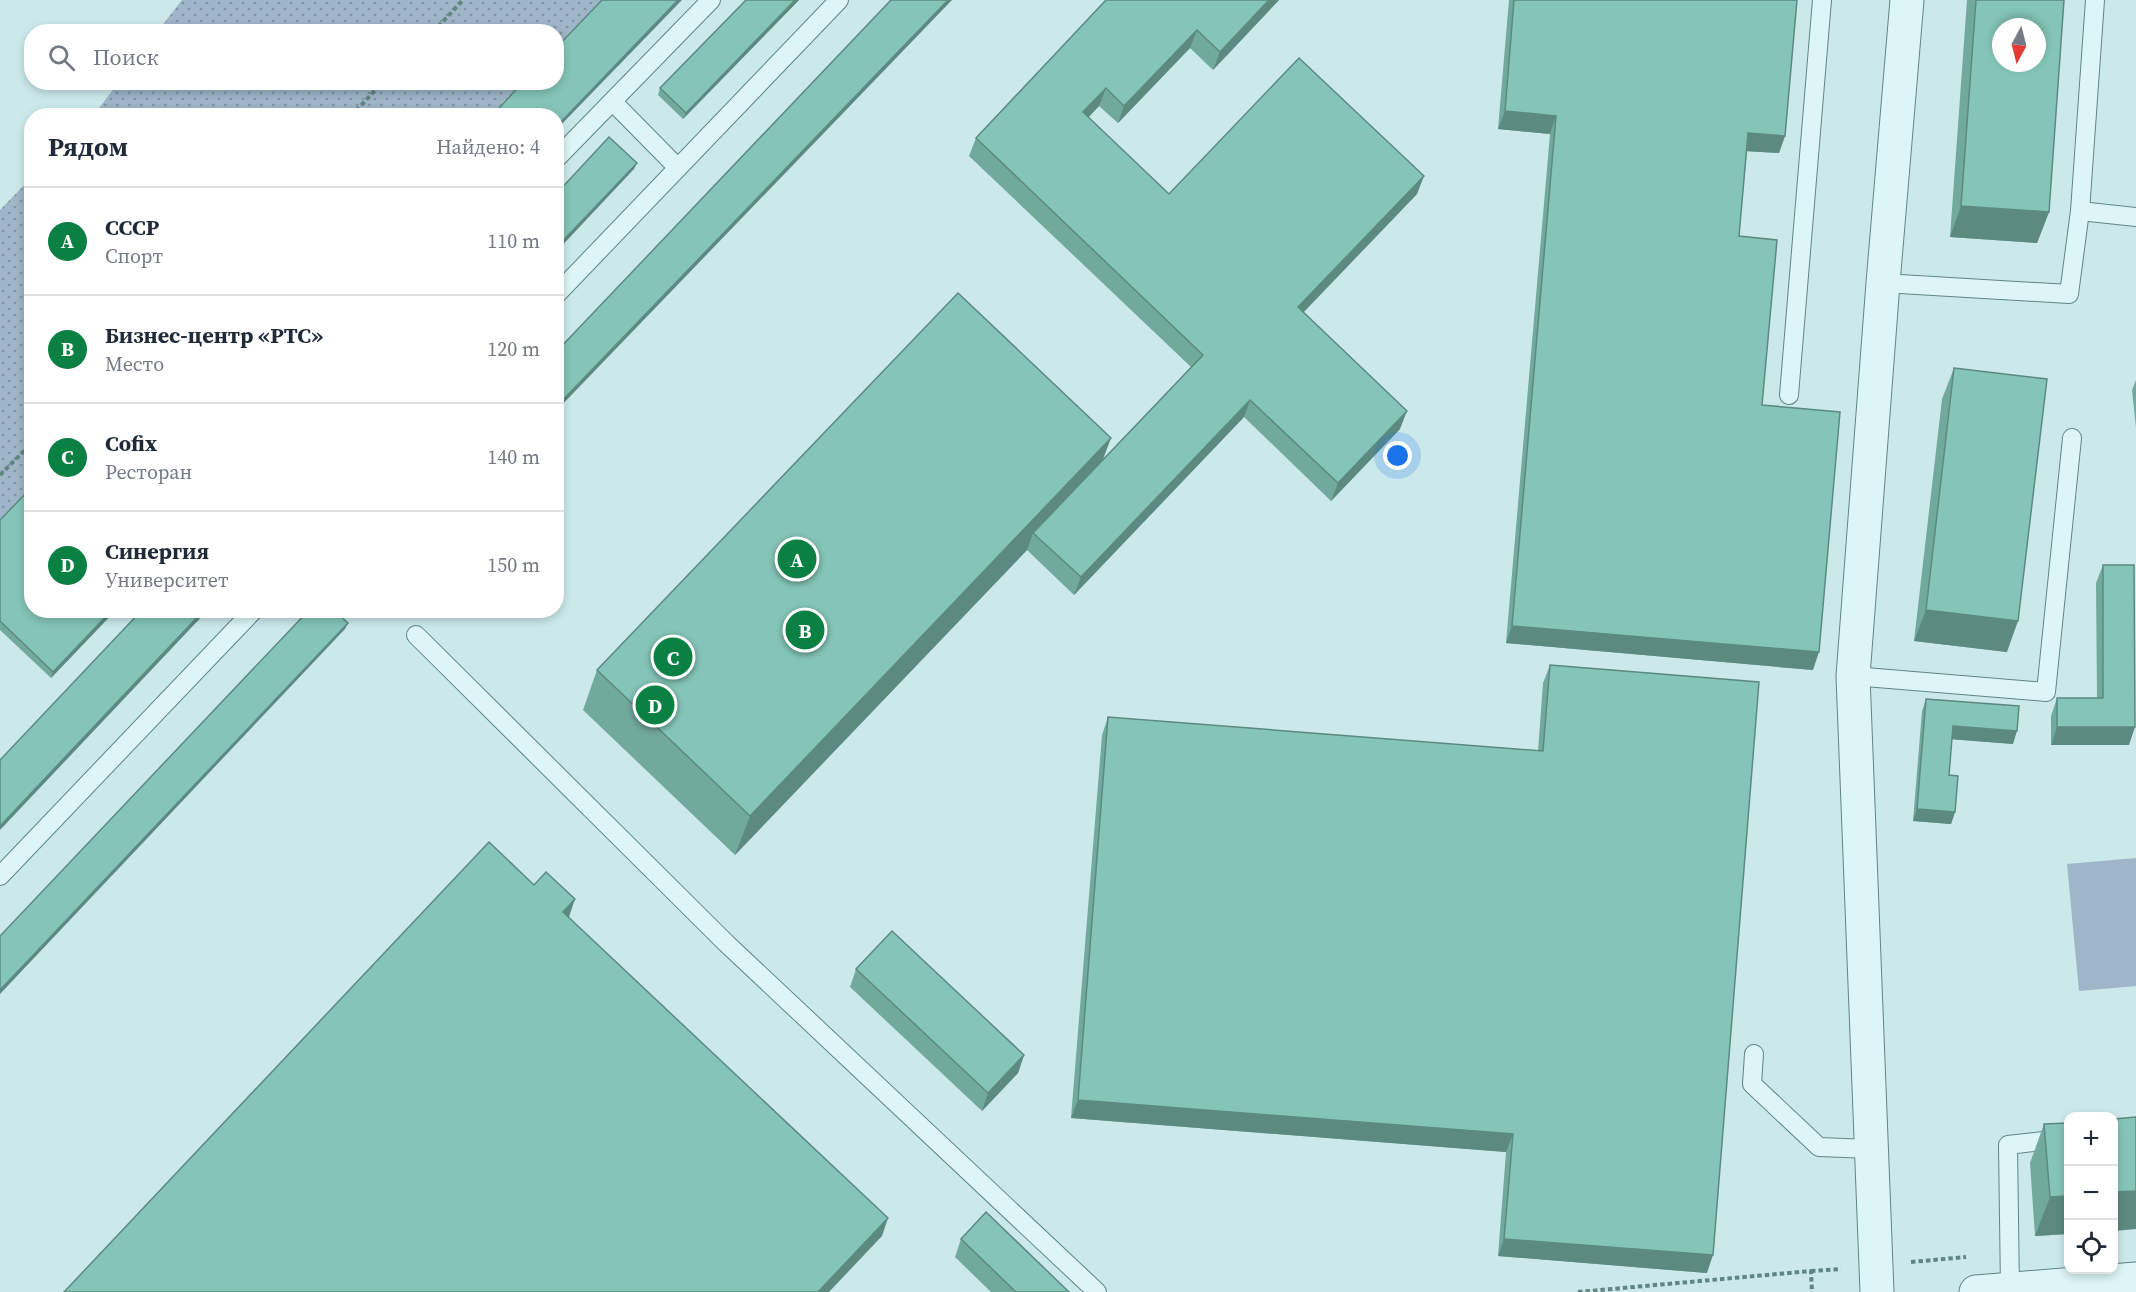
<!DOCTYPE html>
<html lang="ru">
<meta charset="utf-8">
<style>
:root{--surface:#fff;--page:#f6f6f7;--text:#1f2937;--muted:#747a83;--line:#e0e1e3;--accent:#0b8043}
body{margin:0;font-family:"Source Serif 4",serif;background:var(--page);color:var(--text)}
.controls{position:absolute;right:18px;bottom:18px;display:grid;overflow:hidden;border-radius:12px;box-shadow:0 3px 9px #0003}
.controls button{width:54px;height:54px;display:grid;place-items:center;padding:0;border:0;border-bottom:2px solid var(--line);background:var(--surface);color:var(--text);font:30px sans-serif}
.compass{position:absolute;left:1992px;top:18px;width:54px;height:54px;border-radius:50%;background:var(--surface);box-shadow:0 3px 9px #0003;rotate:187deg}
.you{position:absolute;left:1398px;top:456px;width:21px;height:21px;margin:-15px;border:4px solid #fff;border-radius:50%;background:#1a73e8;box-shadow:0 0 0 9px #1a73e833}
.badge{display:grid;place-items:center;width:39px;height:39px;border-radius:50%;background:var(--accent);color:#fff;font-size:20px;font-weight:700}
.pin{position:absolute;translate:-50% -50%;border:3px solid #fff;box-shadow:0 2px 6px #0006}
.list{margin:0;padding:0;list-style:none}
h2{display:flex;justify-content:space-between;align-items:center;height:78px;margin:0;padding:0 24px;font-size:26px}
h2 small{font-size:20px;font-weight:400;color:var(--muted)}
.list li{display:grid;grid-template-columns:39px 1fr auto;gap:18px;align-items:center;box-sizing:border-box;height:108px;padding:0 24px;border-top:2px solid var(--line)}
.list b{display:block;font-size:22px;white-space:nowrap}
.list p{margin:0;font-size:20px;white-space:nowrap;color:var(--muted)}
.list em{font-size:20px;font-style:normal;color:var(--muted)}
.icon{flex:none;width:33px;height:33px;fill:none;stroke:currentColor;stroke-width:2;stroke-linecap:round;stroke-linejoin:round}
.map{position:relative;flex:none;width:2136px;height:1292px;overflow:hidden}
.search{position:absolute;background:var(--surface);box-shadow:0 3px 9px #0003;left:24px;top:24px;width:540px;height:66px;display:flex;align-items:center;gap:15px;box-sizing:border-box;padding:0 21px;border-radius:24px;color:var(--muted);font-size:22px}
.panel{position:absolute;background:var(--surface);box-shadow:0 3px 9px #0003;left:24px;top:108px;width:540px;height:510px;border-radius:24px}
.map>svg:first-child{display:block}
.grass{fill:url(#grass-dots)}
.green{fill:#9fb5c8}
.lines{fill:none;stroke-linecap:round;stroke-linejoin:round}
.lane-casing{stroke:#608682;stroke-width:20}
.street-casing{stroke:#608682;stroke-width:35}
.path{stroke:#608682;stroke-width:4;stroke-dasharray:4.5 3;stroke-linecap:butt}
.lane{stroke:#ddf5f6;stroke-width:18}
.street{stroke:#ddf5f6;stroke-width:33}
.wall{fill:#72a99d}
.shaded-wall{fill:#5c8a80}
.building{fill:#84c5b7;stroke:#5c8a80;stroke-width:1.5;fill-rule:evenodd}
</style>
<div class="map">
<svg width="2136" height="1292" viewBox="0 0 2136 1292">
<defs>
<pattern id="grass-dots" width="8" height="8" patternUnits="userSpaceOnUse" patternTransform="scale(1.5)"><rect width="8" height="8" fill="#9fb5c8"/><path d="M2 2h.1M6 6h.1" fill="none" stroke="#8194a3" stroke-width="1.8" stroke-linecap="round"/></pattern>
</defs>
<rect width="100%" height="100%" fill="#cbe9eb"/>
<g class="grass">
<polygon points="182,0 606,0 557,52 556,32 157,32"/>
<polygon points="118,83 527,83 495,115 93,116"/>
<polygon points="31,178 31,491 0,524 0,210"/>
</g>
<polygon class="green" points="2136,858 2136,986 2079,991 2067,864"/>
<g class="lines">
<defs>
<g id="lane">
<polyline points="2095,0 2080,211 2136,217"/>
<polyline points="613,102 678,168"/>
<polyline points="556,159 711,0"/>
<polyline points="1883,283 2069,294 2080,211"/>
<polyline points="556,295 839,0"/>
<polyline points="1789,395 1822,0"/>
<polyline points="416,635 726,943 1097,1292"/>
<polyline points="1853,676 2046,692 2072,438"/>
<polyline points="0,876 254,610"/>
<polyline points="1754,1054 1752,1084 1819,1147 1870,1149"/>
<polyline points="2010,1290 2008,1145 2068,1138"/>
</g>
<g id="street">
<polyline points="1877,1292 1853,676 1883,283 1907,0"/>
<polyline points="1976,1292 2136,1279"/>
</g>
</defs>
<use href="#lane" class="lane-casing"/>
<use href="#street" class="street-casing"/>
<g class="path">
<polyline points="433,32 463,0"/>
<polyline points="351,116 383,82"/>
<polyline points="0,475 32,443"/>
<polyline points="1911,1262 1966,1257"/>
<polyline points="1811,1271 1841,1269"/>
<polyline points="1578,1292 1811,1271 1812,1292"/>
</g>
<use href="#lane" class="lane"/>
<use href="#street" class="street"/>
</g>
<g class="wall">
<polygon points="746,0 799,0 683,119 658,95 660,88"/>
<polygon points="1106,0 1279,0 1213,70 1190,48 1118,123 1099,106 1088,118 1169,194 1417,194 1303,313 1400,429 1331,501 1244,417 1074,595 1027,550 735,855 583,710 597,670 1103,460 1191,367 969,156 976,138"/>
<polygon points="1509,0 1797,0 1785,136 1779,153 1747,151 1739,236 1762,405 1813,670 1506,643 1550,134 1498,129"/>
<polygon points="1967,0 2064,0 2049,212 2037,243 1950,237"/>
<polygon points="1954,368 2007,652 1914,641 1942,399"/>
<polygon points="2136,380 2136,428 2132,390"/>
<polygon points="0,520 32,610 116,610 51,678 0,630"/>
<polygon points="2103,565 2129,745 2051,745 2051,716 2057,698 2097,698 2096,583"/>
<polygon points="1550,665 1707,1273 1498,1256 1506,1152 1071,1118 1102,735 1108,717 1538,751 1543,683"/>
<polygon points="1926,699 2013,744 1952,739 1949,775 1955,812 1951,824 1913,821 1922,711"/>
<polygon points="856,969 1024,1055 1018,1073 982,1111 850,987"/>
<polygon points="2068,1123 2068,1234 2035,1236 2030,1163 2044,1124"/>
<polygon points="961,1239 1069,1292 991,1292 955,1257"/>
</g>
<g class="shaded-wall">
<polygon points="678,0 682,0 556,130 556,127"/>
<polygon points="795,0 799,0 683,119 686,113"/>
<polygon points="948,0 952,0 556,411 556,407"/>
<polygon points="1269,0 1279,0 1213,70 1220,52"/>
<polygon points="1197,30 1190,48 1118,123 1124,106"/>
<polygon points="1106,88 1099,106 1076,130 1083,112"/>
<polygon points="1505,111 1556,116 1550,134 1498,129"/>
<polygon points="1748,133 1785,136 1779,153 1742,151"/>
<polygon points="637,163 634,169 556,252 556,248"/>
<polygon points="1424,176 1417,194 1291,325 1298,307"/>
<polygon points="1961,206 2049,212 2037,243 1950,237"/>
<polygon points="1250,400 1244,417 1074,595 1081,577"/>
<polygon points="1407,411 1400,429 1331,501 1338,483"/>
<polygon points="1111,438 1096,478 1033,533 1027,550 735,855 750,816"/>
<polygon points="112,610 116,610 51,678 53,672"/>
<polygon points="204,610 208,610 0,830 0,826"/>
<polygon points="1926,610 2018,621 2007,652 1914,641"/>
<polygon points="348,623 345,629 0,994 0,990"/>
<polygon points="1512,626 1819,652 1813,670 1506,643"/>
<polygon points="1953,726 2017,731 2013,744 1948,739"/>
<polygon points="2057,727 2135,727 2129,745 2051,745"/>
<polygon points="1917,809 1955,812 1951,824 1913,821"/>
<polygon points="575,899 569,917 556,930 563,912"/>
<polygon points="1024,1055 1018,1073 982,1111 988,1093"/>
<polygon points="1078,1100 1513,1134 1506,1152 1071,1118"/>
<polygon points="2136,1191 2136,1229 2114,1231 2114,1192"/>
<polygon points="2068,1196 2068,1234 2035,1236 2050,1197"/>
<polygon points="888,1218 882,1236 829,1292 818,1292"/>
<polygon points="1504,1239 1713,1255 1707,1273 1498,1256"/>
</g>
<g class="building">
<polygon points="602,0 678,0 556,127 556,116 492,116 523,82 556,82 556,48"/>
<polygon points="746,0 795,0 686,113 660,88"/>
<polygon points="891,0 948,0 556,407 556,352"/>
<polygon points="1106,0 1269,0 1220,52 1197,30 1124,106 1106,88 1083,112 1169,194 1299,58 1424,176 1298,307 1407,411 1338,483 1250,400 1081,577 1033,533 1203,355 976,138"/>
<polygon points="1514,0 1797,0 1785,136 1748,133 1739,236 1777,240 1762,405 1840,412 1819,652 1512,626 1556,116 1505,111"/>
<path d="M 1976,0 L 2064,0 L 2049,212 L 1961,206 ZM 2001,27 L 2037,27 L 2037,63 L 2001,63 Z"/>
<polygon points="609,137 637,163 556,248 556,194"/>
<polygon points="958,293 1111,438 750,816 597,670"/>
<polygon points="1954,368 2047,379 2018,621 1926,610"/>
<polygon points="32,487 32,610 112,610 53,672 0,621 0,520"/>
<polygon points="2103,565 2134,565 2135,727 2057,727 2057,698 2103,698"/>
<polygon points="142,610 204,610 0,826 0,760"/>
<polygon points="309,610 334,610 348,623 0,990 0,936"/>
<polygon points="1550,665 1759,682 1713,1255 1504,1239 1513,1134 1078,1100 1108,717 1543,751"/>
<polygon points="1926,699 2019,706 2017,731 1953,726 1949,775 1958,776 1955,812 1917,809"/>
<polygon points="489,842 534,885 546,872 575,899 563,912 888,1218 818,1292 64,1292"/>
<polygon points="892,931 1024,1055 988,1093 856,969"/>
<polygon points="2136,1117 2136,1191 2114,1192 2114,1119"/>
<polygon points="2068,1123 2068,1196 2050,1197 2044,1124"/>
<polygon points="986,1212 1069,1292 1016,1292 961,1239"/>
</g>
</svg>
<div class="controls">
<button>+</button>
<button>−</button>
<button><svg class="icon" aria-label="locate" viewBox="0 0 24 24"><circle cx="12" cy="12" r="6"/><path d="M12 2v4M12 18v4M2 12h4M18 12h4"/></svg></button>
</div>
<svg class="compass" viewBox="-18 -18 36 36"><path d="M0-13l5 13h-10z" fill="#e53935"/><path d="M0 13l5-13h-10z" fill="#747a83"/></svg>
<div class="you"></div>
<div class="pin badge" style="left:797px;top:559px">A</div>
<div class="pin badge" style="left:805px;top:630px">B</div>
<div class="pin badge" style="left:673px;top:657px">C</div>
<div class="pin badge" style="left:655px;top:705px">D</div>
<div class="search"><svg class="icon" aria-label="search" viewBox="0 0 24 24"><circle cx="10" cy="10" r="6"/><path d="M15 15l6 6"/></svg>Поиск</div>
<section class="panel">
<h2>Рядом<small>Найдено: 4</small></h2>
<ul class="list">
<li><span class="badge">A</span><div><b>СССР</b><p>Спорт</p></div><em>110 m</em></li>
<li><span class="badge">B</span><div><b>Бизнес-центр «РТС»</b><p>Место</p></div><em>120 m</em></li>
<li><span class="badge">C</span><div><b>Cofix</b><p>Ресторан</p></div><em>140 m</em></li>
<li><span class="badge">D</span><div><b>Синергия</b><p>Университет</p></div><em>150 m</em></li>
</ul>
</section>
</div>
